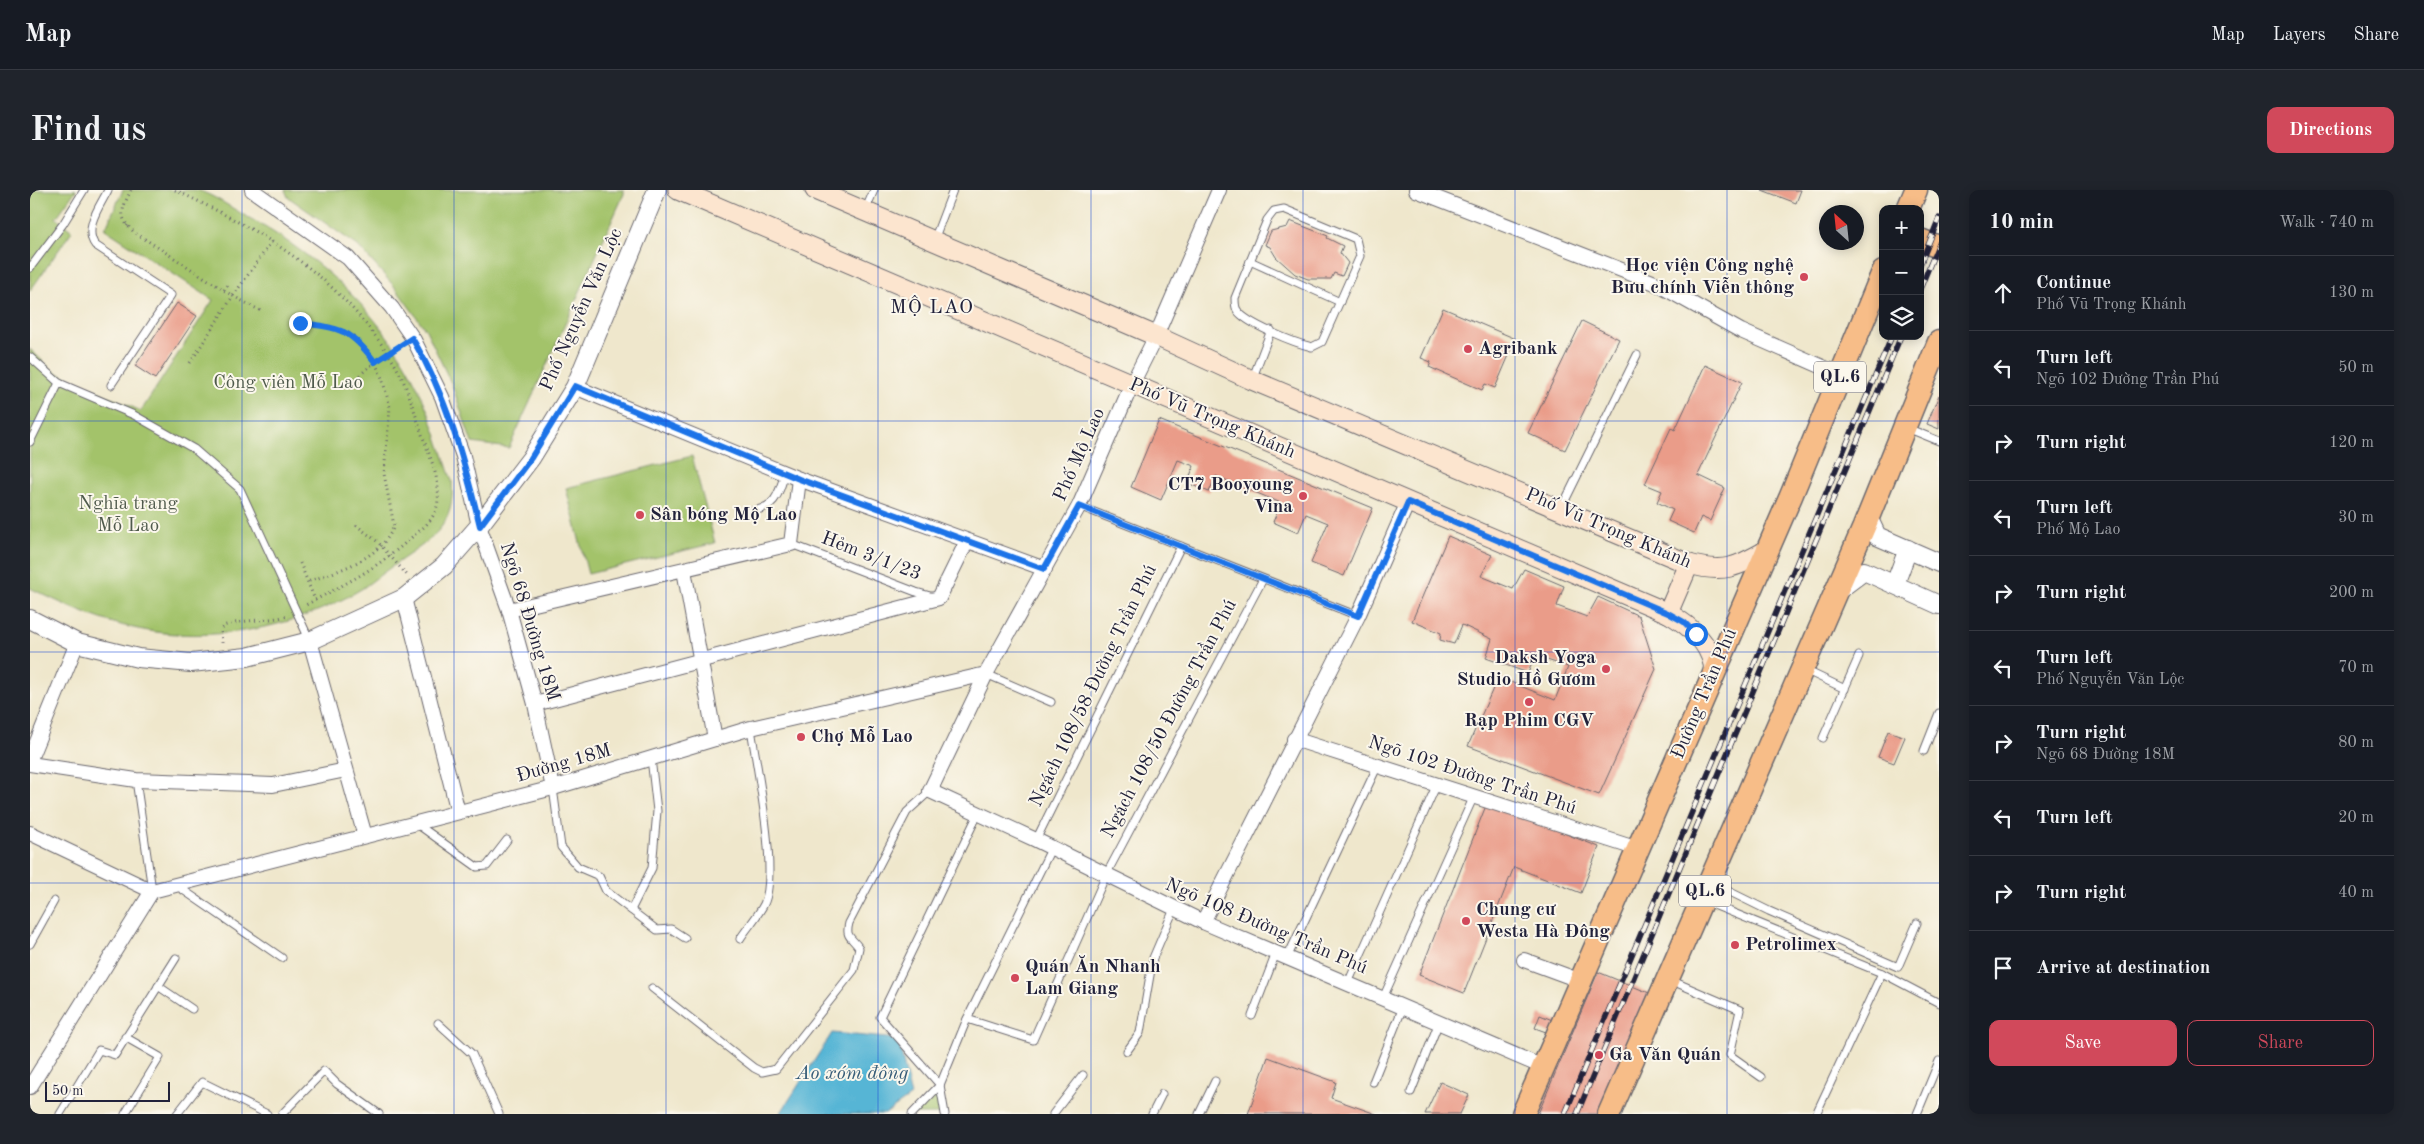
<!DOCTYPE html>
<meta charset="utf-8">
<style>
:root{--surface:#171b24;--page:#20242c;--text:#f1f3f6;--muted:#9ea1a6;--line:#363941;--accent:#d1495b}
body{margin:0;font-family:"Old Standard TT",serif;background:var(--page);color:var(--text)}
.controls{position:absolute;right:15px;top:15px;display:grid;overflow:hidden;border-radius:10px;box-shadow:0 2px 12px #0003}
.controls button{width:45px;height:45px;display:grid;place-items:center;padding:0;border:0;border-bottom:1px solid var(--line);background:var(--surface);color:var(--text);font:25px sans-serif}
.compass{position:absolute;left:1789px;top:15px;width:45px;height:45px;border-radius:50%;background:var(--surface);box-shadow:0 2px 12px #0003;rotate:333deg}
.scale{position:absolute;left:15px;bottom:12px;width:125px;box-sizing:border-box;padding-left:5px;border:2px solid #22223b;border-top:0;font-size:14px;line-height:18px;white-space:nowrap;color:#22223b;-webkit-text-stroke:4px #fbf7ec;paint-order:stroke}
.stop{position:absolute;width:15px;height:15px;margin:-11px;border:4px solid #1a73e8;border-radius:50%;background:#fff}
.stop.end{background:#1a73e8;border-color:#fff;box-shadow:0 1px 5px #0008}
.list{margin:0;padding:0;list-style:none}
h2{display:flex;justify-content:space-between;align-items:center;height:65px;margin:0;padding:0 20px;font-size:21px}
h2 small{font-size:16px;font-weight:400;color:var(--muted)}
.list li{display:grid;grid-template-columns:32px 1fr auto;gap:15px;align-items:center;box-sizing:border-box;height:75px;padding:0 20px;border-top:1px solid var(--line)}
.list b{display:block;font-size:19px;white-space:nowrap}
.list p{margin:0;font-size:16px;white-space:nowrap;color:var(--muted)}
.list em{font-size:16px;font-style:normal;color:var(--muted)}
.actions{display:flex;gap:10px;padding:15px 20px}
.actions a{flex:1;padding:11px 0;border:1px solid var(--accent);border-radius:10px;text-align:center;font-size:18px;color:var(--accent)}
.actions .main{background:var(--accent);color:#fff}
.icon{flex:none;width:28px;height:28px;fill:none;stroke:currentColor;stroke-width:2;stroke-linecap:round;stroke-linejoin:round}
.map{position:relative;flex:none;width:1909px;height:924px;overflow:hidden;border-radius:10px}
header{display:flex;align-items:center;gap:30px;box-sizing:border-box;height:70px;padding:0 25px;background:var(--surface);border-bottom:1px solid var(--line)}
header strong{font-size:24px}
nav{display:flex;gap:28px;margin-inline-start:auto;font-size:18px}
.intro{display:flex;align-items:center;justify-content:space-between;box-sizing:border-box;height:120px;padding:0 30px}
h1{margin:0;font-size:35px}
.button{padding:12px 22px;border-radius:10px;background:var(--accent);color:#fff;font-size:18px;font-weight:700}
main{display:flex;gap:30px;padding:0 30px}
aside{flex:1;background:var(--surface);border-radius:10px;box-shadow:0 2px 12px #0003}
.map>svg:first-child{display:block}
.green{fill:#a3c36b;stroke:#627253}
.water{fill:#57b5d5;stroke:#3c6c88}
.building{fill:#ea9c89}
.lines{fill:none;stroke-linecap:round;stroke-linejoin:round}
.service-casing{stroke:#6a676e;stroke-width:9}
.minor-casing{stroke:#6a676e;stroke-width:16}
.tertiary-casing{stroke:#6a676e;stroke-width:20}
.secondary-casing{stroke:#6a676e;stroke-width:21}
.trunk-casing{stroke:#6a676e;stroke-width:25}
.path{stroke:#6a676e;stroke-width:3;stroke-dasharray:1 4;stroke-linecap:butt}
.service{stroke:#fff;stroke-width:7}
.minor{stroke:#fff;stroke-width:14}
.tertiary{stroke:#fff;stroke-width:18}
.secondary{stroke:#fce5cf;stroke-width:19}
.trunk{stroke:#f7bd88;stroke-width:22}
.rail-casing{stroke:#22223b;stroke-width:5.5}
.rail{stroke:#fbf7ec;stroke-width:4;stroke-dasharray:11;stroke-linecap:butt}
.route{stroke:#1a73e8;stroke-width:6}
.grid{fill:none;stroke:#1d4ed8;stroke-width:1;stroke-opacity:0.55}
.poi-dot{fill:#d1495b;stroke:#fbf7ec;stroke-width:2}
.labels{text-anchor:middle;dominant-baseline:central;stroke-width:4;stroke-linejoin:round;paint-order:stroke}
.shield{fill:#fbf7ec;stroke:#636270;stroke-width:1}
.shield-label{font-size:18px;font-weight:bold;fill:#22223b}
.poi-label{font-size:19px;font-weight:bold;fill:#22223b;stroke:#fbf7ec;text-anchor:start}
.street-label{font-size:19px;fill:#22223b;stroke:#fbf7ec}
.park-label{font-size:19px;fill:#4f5a4c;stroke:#fbf7ec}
.neighbourhood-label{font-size:20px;letter-spacing:1px;fill:#22223b;stroke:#fbf7ec}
.water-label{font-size:20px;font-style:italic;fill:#375d79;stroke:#fbf7ec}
</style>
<header>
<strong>Map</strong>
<nav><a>Map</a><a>Layers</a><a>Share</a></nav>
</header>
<div class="intro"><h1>Find us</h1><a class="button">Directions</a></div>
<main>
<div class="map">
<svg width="1909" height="924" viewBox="0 0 1909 924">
<rect width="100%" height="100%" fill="#fbf7ec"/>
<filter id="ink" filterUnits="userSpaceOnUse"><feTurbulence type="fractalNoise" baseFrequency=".02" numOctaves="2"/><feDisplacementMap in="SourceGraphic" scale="10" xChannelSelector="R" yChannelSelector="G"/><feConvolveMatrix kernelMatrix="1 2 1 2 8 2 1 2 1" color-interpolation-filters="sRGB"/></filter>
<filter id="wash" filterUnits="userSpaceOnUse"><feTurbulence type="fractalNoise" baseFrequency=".0096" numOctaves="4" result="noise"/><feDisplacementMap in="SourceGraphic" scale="20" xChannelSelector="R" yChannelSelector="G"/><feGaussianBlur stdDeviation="1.12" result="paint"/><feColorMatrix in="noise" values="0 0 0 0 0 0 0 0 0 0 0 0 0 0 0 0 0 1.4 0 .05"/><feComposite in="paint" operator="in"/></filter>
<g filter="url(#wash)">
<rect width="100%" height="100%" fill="#efe7cc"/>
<g class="green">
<polygon points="0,0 46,0 26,28 42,41 0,101"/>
<path d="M 93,0 C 115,0 144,0 166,0 C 182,3 207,22 223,30 C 293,70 353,125 388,198 C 402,228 411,260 422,291 C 426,337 400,350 367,373 C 355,381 344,390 333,398 C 265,440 173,456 95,436 C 62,428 30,413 0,398 L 0,159 L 23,181 L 111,221 L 183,110 L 75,39 Z"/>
<polygon points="255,0 594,0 594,4 479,258 442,253 422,195 396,140 364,96 328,56 258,7"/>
<polygon points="662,266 685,353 558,384 536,298"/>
<polygon points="910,895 915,924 882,924"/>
</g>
<polygon class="water" points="802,843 868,849 881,906 855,924 750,924"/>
<g id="blocks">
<g class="building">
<polygon points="1732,0 1771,0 1766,13"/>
<polygon points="1260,31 1298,46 1297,48 1313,56 1310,63 1318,73 1312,86 1304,83 1301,89 1278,89 1265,84 1246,67 1240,57 1235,55 1241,41 1257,37"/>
<polygon points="147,113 167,126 125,189 105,176"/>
<polygon points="1413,118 1486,149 1465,198 1455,194 1452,200 1399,177 1401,172 1391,168"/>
<polygon points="1552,131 1589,149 1535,260 1498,243"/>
<polygon points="1675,175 1712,192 1668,285 1695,298 1680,331 1671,327 1664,343 1638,331 1643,320 1627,312 1632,301 1615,294 1641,238 1645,240"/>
<polygon points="1909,205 1909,239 1897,234"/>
<polygon points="1129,230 1343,318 1314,386 1281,373 1298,333 1276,324 1268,343 1243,332 1251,313 1186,286 1179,302 1157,293 1164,276 1148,270 1131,310 1101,297"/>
<polygon points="1418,346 1462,365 1451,386 1483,399 1494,379 1534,396 1527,416 1557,427 1568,407 1609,426 1626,479 1569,605 1438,556 1468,487 1525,510 1538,477 1505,466 1498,483 1456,468 1462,449 1432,435 1424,454 1410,450 1411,443 1382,431"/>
<polygon points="1858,541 1875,547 1864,573 1848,567"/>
<polygon points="1457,613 1569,657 1551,703 1484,677 1434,803 1389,785"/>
<polygon points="1568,782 1629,807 1580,924 1508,924"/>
<polygon points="1510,825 1532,834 1527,846 1505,838"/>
<polygon points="1238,867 1306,892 1301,908 1346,924 1218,924"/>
<polygon points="1410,892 1439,905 1430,924 1395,924"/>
</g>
</g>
</g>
<g filter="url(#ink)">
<use href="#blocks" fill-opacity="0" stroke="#6a676e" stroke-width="1"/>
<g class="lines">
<defs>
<g id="service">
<path d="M 78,0 C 70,16 53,38 65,55 L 141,105 L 81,195"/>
<path d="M 1254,19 L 1326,49 L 1330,66 L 1292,152 L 1282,157 C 1265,153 1216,134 1207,120 C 1205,117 1205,112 1205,108 L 1237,30 L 1244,21 Z"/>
<polyline points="835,21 844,0"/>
<polyline points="904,50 923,0"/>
<polyline points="1220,71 1310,112"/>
<polyline points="0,78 33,34 54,0"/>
<polyline points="0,167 29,193 104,225 164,259 210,299 280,451"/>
<polyline points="1222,190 1241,140"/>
<polyline points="1877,238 1909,251"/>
<polyline points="0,252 29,193"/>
<polyline points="1049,316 1328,426"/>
<polyline points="1531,319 1607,165"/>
<path d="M 718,322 C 745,318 748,307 755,283"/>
<polyline points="761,354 886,402 904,407"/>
<polyline points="1775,480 1815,499"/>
<polyline points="956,484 1021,512"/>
<polyline points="1793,548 1829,466"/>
<polyline points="1894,561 1909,523"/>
<polyline points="106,590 122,700"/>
<polyline points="523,598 531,657 548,677 569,686 576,701 627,740 641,739 655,748"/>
<polyline points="387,634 447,677 457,676 477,650"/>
<polyline points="1006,650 1151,356"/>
<polyline points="1682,693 1739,721 1868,777 1887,733"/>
<polyline points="146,695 252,768"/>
<polyline points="1674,711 1852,783 1909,813"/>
<polyline points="601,720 622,678 627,621 621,568"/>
<path d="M 710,749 C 717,738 728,726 734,714 C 749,683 726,575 721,538"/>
<polyline points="0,754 24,711"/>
<polyline points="1257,768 1348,575"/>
<polyline points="1640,790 1710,820 1700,865 1731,887"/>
<polyline points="1318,793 1407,594"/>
<polyline points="128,796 162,819"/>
<path d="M 622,798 L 724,878 L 732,882 L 746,879 L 824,780 L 829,758 C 822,747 815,748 819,733 L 877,622 L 900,601"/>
<polyline points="1353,808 1444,606"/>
<polyline points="1222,826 1246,763"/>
<polyline points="937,829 1003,850 1076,685 1233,389"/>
<polyline points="408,833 442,864 469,924"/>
<polyline points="1097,861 1110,843 1123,768 1144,719"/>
<polyline points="1343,892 1373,817"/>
<polyline points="910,895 850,827 948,624"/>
<polyline points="910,895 915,924"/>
<polyline points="1381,902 1409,832"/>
<polyline points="30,924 69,860 85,865 146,768"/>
<polyline points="95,924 130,867 95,847"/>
<polyline points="147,924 172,892 237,924"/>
<polyline points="252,924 294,881 307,894 349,924"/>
<polyline points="882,924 910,895 937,829 1021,659"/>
<polyline points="1023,924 1053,885"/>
<polyline points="1122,924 1132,904"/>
<polyline points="1169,924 1185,891"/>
<polyline points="1786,924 1852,783"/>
<polyline points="1887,924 1909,871"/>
</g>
<g id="minor">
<polyline points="222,0 318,68 362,118 384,150 412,207 433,266 449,336 479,420 505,514 523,598"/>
<polyline points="1189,0 1126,146 1102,194 1049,316 956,484 900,601 1006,650 1173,732 1513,877"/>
<polyline points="1386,0 1625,93 1711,141 1811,185"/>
<polyline points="545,197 769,289 1015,379"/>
<polyline points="654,380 685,549"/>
<polyline points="374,408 428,622"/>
<polyline points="479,420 761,354 769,289"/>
<polyline points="280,451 335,646"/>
<polyline points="505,514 909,408 937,351"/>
<polyline points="1264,549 1608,659"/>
<polyline points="0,569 47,453"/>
<polyline points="0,574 106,590 243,595 316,580"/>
<polyline points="0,643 122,701"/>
<polyline points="122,701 523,598 721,538 956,484"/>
<polyline points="1173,732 1328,426 1378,312"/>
<polyline points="1494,770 1551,791"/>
<polyline points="0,897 122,701"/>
</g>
<g id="tertiary">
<polyline points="1838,327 1847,346 1909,373"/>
<polyline points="1865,394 1878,359"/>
<polyline points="1806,402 1834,381 1909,415"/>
<polyline points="0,429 47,453 108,468 161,473 217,467 280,451 374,408 414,376 449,336 501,268 545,197 627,0"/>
</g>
<g id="secondary">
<path d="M 648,0 L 1638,423 C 1657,434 1678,451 1683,474 C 1684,479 1682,485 1682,490"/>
<path d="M 785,0 L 1126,146 L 1222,190 L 1659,374 C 1694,384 1707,377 1737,360"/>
<polyline points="1638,423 1659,374"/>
</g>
<g id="trunk">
<polyline points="1878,19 1886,0"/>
<polyline points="1890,50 1909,57"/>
<polyline points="1493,924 1761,306 1853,82"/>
<polyline points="1579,924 1834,337 1909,152"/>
</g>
</defs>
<use href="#service" class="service-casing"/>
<use href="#minor" class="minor-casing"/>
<use href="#tertiary" class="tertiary-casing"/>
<use href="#secondary" class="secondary-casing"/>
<use href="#trunk" class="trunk-casing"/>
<g class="path">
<path d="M 101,0 C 92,19 87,27 104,42 L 203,106 L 231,121"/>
<path d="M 145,0 C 218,35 283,69 335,133 C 347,148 360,164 369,182 C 380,203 386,228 394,250 C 402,272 416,304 403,326 C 398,335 389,341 382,347 C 346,380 316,393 274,416"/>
<polyline points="97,36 100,32"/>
<polyline points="194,100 198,95"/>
<path d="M 270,133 L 301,137 L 323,146 L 345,172 L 352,188 L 360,217 L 354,284 L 364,336 C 350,370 309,380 277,392"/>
<polyline points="160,173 203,106 242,51"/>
<polyline points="318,195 345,172 371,155"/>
<polyline points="326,335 348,352 377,385"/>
<polyline points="270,373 285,410"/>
<path d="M 192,453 L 191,441 L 193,436 C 214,429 237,431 258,426"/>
</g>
<use href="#service" class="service"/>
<use href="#minor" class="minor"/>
<use href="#tertiary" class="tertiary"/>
<use href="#secondary" class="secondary"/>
<use href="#trunk" class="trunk"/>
<defs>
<g id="rail">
<polyline points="1890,75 1909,28"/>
<polyline points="1890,99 1909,53"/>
<polyline points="1535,924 1862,146"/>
<polyline points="1547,924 1871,146"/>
</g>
</defs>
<use href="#rail" class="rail-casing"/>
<use href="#rail" class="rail"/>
</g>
</g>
<g class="lines" filter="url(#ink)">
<path class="route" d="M 270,133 C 311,138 320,139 345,172 L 382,148 C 417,206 434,270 450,336 L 501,268 L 545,196 L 769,289 L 1014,379 L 1049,316 L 1328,426 L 1378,312 L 1638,423 L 1654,432 L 1666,444"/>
</g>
<path class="grid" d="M 212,0 L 212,924M 424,0 L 424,924M 636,0 L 636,924M 848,0 L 848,924M 1061,0 L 1061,924M 1273,0 L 1273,924M 1485,0 L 1485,924M 1697,0 L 1697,924M 0,231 L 1909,231M 0,462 L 1909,462M 0,693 L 1909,693"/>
<g class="poi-dot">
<circle cx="1774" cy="87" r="5"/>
<circle cx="1438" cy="159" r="5"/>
<circle cx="1273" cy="306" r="5"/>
<circle cx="610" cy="325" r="5"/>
<circle cx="1576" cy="479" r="5"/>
<circle cx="1499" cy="512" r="5"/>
<circle cx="771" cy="547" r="5"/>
<circle cx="1436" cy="731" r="5"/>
<circle cx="1705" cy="755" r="5"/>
<circle cx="985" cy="788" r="5"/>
<circle cx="1569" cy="865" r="5"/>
</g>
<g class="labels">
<g class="shield">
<rect x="1784" y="171.5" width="52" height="31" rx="4"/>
<rect x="1649" y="685.5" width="52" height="31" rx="4"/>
</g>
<g class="shield-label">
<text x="1810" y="187">QL.6</text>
<text x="1675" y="701">QL.6</text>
</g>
<g class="poi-label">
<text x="1764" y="76" text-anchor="end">Học viện Công nghệ<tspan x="1764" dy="22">Bưu chính Viễn thông</tspan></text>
<text x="1448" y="159">Agribank</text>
<text x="1263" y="295" text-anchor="end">CT7 Booyoung<tspan x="1263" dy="22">Vina</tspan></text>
<text x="620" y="325">Sân bóng Mộ Lao</text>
<text x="1566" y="468" text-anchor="end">Daksh Yoga<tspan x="1566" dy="22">Studio Hồ Gươm</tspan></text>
<text x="1499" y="531" text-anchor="middle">Rạp Phim CGV</text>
<text x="781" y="547">Chợ Mỗ Lao</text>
<text x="1446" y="720">Chung cư<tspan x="1446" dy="22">Westa Hà Đông</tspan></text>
<text x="1715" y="755">Petrolimex</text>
<text x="995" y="777">Quán Ăn Nhanh<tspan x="995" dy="22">Lam Giang</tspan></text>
<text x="1579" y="865">Ga Văn Quán</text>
</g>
<g class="street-label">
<text transform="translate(552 120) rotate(-66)">Phố Nguyễn Văn Lộc</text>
<text transform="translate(1182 229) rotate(23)">Phố Vũ Trọng Khánh</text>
<text transform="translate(1050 265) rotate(-66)">Phố Mộ Lao</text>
<text transform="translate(1578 339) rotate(23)">Phố Vũ Trọng Khánh</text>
<text transform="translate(841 367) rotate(21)">Hẻm 3/1/23</text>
<text transform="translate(499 432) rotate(73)">Ngõ 68 Đường 18M</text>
<text transform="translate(1064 496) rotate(-64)">Ngách 108/58 Đường Trần Phú</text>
<text transform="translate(1675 504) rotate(-67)">Đường Trần Phú</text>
<text transform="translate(1140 529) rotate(-62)">Ngách 108/50 Đường Trần Phú</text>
<text transform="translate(534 574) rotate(-16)">Đường 18M</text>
<text transform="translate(1442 586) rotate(18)">Ngõ 102 Đường Trần Phú</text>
<text transform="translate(1236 737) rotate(23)">Ngõ 108 Đường Trần Phú</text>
</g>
<g class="park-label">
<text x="258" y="193">Công viên Mỗ Lao</text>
<text x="98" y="314">Nghĩa trang<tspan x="98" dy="22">Mỗ Lao</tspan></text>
</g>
<g class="neighbourhood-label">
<text x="902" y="118">MỘ LAO</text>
</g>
<g class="water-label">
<text x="822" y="884">Ao xóm đông</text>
</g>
</g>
</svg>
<div class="controls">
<button>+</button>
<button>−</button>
<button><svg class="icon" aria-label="layers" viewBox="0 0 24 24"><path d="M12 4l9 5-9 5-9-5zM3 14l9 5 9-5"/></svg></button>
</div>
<svg class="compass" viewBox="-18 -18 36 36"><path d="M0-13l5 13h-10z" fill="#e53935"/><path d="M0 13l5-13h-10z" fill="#9ea1a6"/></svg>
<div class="scale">50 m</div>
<div class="stop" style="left:1666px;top:444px"></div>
<div class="stop end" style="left:270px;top:133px"></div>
</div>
<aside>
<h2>10 min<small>Walk · 740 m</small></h2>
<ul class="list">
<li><svg class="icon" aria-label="ahead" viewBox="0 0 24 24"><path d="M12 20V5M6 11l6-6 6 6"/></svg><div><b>Continue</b><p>Phố Vũ Trọng Khánh</p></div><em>130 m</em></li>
<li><svg class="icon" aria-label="left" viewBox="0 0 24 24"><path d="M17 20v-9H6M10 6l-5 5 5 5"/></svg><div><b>Turn left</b><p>Ngõ 102 Đường Trần Phú</p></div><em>50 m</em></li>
<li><svg class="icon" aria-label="right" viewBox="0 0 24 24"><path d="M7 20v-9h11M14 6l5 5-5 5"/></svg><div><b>Turn right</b></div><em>120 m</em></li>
<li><svg class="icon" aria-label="left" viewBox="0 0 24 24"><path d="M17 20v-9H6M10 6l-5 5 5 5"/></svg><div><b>Turn left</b><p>Phố Mộ Lao</p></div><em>30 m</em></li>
<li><svg class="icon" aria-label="right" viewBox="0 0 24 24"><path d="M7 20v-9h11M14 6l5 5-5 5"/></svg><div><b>Turn right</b></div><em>200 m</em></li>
<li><svg class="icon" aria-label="left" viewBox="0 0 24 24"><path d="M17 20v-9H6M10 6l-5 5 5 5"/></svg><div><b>Turn left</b><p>Phố Nguyễn Văn Lộc</p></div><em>70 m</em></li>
<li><svg class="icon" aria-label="right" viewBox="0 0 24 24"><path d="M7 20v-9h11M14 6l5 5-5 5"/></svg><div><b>Turn right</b><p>Ngõ 68 Đường 18M</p></div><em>80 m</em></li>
<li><svg class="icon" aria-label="left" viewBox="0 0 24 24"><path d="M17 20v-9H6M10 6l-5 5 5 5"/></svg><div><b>Turn left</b></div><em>20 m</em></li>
<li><svg class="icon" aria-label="right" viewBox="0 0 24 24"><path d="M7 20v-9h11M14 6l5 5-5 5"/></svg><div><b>Turn right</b></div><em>40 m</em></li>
<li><svg class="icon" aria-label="arrive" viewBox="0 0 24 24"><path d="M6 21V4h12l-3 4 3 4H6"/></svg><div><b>Arrive at destination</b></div></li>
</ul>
<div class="actions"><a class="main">Save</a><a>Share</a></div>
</aside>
</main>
